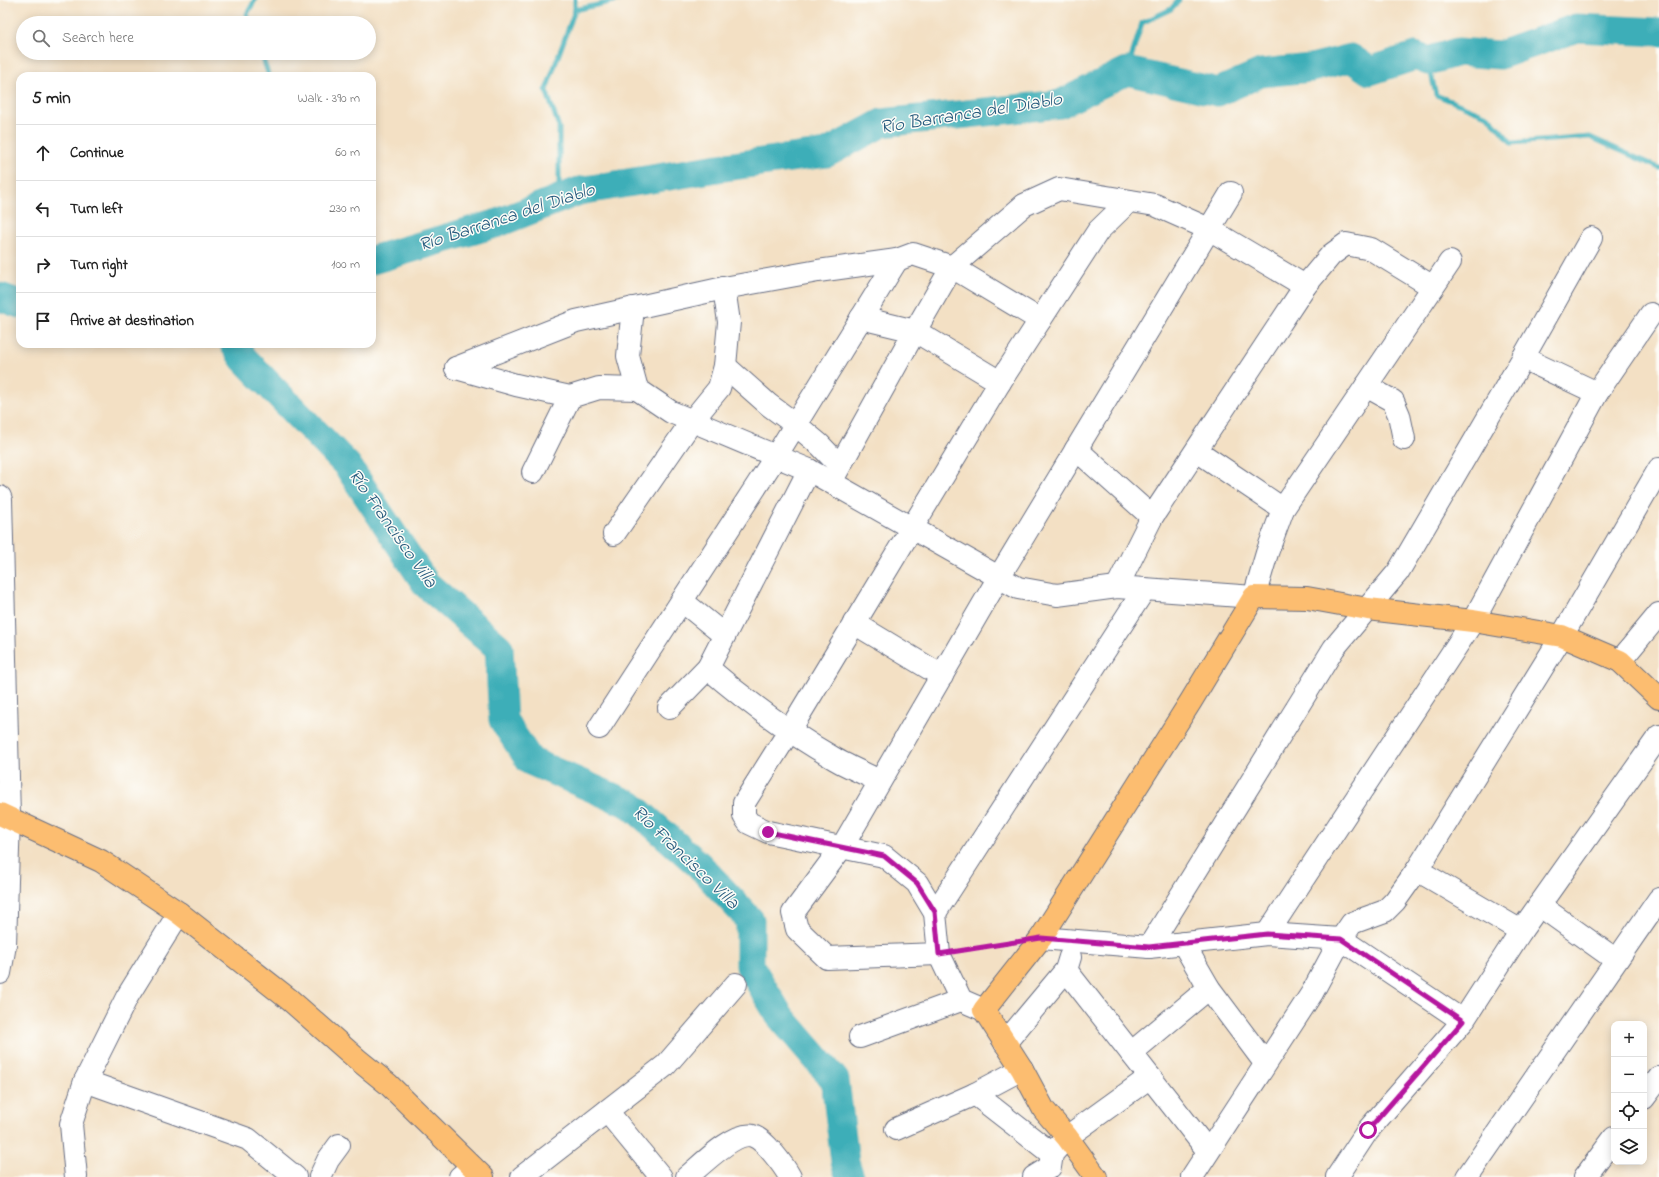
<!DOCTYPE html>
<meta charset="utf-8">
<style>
:root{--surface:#fff;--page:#f6f6f6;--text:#222;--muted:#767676;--line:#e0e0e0}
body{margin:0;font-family:"Indie Flower",sans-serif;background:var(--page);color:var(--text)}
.controls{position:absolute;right:12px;bottom:12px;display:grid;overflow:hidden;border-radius:8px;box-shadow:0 2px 10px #0003}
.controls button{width:36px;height:36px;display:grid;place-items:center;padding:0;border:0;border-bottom:1px solid var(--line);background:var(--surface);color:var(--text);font:20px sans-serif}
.stop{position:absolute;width:12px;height:12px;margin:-9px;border:3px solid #b5179e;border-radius:50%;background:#fff}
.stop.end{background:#b5179e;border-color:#fff;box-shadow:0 1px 4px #0008}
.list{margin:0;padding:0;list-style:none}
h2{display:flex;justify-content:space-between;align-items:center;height:52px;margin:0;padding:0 16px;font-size:17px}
h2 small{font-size:13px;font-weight:400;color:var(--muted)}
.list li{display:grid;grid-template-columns:26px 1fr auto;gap:12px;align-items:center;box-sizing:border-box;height:56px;padding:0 16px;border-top:1px solid var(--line)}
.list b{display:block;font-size:15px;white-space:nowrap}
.list em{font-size:13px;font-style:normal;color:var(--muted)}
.icon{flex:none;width:22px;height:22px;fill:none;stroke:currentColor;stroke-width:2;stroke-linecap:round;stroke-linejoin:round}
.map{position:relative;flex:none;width:1659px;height:1177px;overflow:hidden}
.search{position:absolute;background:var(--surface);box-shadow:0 2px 10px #0003;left:16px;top:16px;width:360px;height:44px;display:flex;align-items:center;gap:10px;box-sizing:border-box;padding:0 14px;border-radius:22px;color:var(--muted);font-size:15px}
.panel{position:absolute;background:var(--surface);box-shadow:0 2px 10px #0003;left:16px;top:72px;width:360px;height:276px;border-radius:12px}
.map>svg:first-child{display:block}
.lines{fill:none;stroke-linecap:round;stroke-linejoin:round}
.stream{stroke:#3eaeb8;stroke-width:5}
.river{stroke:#3eaeb8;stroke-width:29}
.minor-casing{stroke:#676d82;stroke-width:24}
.major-casing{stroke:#676d82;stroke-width:24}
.path{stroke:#676d82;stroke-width:2.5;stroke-dasharray:1 3;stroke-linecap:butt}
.minor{stroke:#fff;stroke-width:22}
.major{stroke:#fcbd6f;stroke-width:22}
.route{stroke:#b5179e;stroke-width:5}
.labels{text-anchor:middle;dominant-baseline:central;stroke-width:3;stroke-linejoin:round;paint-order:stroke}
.water-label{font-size:19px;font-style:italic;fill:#275b7e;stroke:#fdfcf7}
</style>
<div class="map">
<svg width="1659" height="1177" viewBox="0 0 1659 1177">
<rect width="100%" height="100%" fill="#fdfcf7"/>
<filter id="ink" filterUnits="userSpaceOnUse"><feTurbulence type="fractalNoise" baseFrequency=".025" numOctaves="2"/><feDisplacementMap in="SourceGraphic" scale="8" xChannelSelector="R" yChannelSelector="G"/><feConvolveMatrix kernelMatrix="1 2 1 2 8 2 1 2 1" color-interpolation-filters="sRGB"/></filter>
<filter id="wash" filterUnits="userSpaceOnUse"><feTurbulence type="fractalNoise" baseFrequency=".012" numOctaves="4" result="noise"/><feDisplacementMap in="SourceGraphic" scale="16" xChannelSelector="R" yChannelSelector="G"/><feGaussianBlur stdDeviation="0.9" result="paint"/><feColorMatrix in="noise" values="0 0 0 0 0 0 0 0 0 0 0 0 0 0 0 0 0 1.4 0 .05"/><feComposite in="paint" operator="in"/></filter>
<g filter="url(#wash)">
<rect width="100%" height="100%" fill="#f3e0c4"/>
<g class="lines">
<g class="stream">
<polyline points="575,10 575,0"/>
<polyline points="250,23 247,14 255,0"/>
<polyline points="261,53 269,76"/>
<polyline points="1428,61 1436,95 1488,116 1512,143 1590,137 1659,168"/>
<polyline points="1127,71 1142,23 1171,9 1179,0"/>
<polyline points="559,199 559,127 546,90 575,10 619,0"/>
</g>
<g class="river">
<polyline points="372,260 498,223 579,191 718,168 827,153 882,123 1060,104 1127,71 1218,92 1261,73 1311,68 1351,58 1370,71 1415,56 1428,61 1458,52 1500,55 1576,28 1659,32"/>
<polyline points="0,297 20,304"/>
<polyline points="234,344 244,359 347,465 426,584 499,648 503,720 530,761 631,805 699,865 750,920 750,966 779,1015 835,1080 845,1162 850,1177"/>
</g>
</g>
</g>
<g filter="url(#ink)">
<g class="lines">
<defs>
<g id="minor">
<polyline points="633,308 628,356 637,389"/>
<polyline points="861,318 915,331 1000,382"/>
<polyline points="1523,358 1597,393"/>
<polyline points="725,366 769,405 795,424 820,445 839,465"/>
<polyline points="456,368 516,385 570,397 599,388 637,389 671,412 809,470 1018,588 1057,595 1117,587 1254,597 1267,553 1283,509 1450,262"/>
<polyline points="456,368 576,321 724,288 818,271 897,260 913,254 952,267 1024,205 1059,189 1155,205 1209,229 1305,286"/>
<polyline points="1366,386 1393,401 1399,415 1404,439"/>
<polyline points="1076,449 1152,517"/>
<polyline points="1197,451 1283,509"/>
<polyline points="533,472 570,397"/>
<polyline points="831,482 915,331 952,267 1040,320"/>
<polyline points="0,497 1,500 9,817 5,945 0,973"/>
<polyline points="614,534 692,421 719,388 725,366 729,322 724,288"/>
<polyline points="1117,587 1152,517 1305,286 1331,255 1346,244 1371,249 1433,287"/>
<polyline points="682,601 724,635"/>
<polyline points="854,623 942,676"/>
<polyline points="1620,661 1659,614"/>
<path d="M 708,668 C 747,702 790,733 835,759 C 849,767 865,774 880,781"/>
<polyline points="669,708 708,668 809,470"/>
<polyline points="599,728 776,456 897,260"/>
<polyline points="1417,870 1521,931"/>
<polyline points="1539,905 1616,960"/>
<polyline points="935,913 1144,590"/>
<polyline points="1267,934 1473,621 1597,393 1651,314"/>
<polyline points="1041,938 1149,947 1267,934 1341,939 1352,923 1385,911 1395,901 1417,870 1562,636 1659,469"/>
<polyline points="1183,943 1209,988 1265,1063"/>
<polyline points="1149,947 1334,648 1398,572 1523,358 1591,238"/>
<polyline points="939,954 827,958 797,929 793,913 842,847 999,577 1231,193"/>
<polyline points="1066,970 1208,1151"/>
<polyline points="984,1010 961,1000 939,954 935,913 917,883 884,856 768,832 749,823 744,816 744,803 790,730 1000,382 1098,231 1129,201"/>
<polyline points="860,1037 961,1000"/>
<polyline points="1005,1043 1066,970 1070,957"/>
<polyline points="1131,1053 1209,988"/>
<polyline points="85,1081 248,1139 295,1177"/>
<polyline points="975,1094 1052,1154"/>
<polyline points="1644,1098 1659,1078"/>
<polyline points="607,1111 661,1177"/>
<polyline points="896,1129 975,1094 1022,1069"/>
<polyline points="76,1177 71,1124 85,1081 127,997 179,913"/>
<polyline points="320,1177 328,1160 339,1145"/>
<polyline points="460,1177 472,1167"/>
<polyline points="522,1177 666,1065 736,984"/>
<path d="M 687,1177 C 700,1166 736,1130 753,1136 C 765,1140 784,1166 790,1177"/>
<polyline points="1034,1177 1050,1167 1052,1154 1067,1137 1150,1077"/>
<polyline points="1192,1177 1312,993 1341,939 1463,1021"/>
<polyline points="1337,1177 1368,1130 1463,1021 1521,931 1659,736"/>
<polyline points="1467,1177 1659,899"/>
<polyline points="1585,1177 1614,1138"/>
</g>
<g id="major">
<polyline points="0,814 101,861 179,913 290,1000 357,1059 388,1084 483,1177"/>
<polyline points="1096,1177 1067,1137 1044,1110 1022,1069 984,1010 1041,938 1191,701 1254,597 1307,598 1368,609 1473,621 1562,636 1620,661 1659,698"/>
</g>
</defs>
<use href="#minor" class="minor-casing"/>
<use href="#major" class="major-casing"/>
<polyline class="path" points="958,951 1014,943"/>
<use href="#minor" class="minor"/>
<use href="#major" class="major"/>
</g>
</g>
<g class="lines" filter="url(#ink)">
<polyline class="route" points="768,832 884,856 917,883 935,912 939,954 1041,938 1149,947 1267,934 1341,939 1463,1021 1368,1130"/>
</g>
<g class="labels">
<g class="water-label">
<text transform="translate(971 114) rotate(-9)">Río Barranca del Diablo</text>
<text transform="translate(507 218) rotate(-18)">Río Barranca del Diablo</text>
<text transform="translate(392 529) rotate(55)">Río Francisco Villa</text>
<text transform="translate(685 858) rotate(44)">Río Francisco Villa</text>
</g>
</g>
</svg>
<div class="controls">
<button>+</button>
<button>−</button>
<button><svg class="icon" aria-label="locate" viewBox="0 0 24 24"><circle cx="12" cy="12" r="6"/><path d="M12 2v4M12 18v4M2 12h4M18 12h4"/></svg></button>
<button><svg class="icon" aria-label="layers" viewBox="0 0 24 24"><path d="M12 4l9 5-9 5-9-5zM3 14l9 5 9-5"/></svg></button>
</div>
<div class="stop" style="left:1368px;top:1130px"></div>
<div class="stop end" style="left:768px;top:832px"></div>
<div class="search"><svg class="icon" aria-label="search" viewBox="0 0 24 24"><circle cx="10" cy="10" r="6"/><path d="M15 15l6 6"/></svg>Search here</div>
<section class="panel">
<h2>5 min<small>Walk · 390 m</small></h2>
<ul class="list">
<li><svg class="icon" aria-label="ahead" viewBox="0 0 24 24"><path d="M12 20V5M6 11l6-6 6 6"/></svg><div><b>Continue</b></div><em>60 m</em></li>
<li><svg class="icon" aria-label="left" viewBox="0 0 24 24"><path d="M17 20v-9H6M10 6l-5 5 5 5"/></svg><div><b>Turn left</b></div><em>230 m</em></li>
<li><svg class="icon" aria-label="right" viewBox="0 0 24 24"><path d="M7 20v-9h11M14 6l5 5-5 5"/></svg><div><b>Turn right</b></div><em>100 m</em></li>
<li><svg class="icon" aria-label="arrive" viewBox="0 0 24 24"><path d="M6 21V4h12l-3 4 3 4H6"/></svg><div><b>Arrive at destination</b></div></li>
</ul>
</section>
</div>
